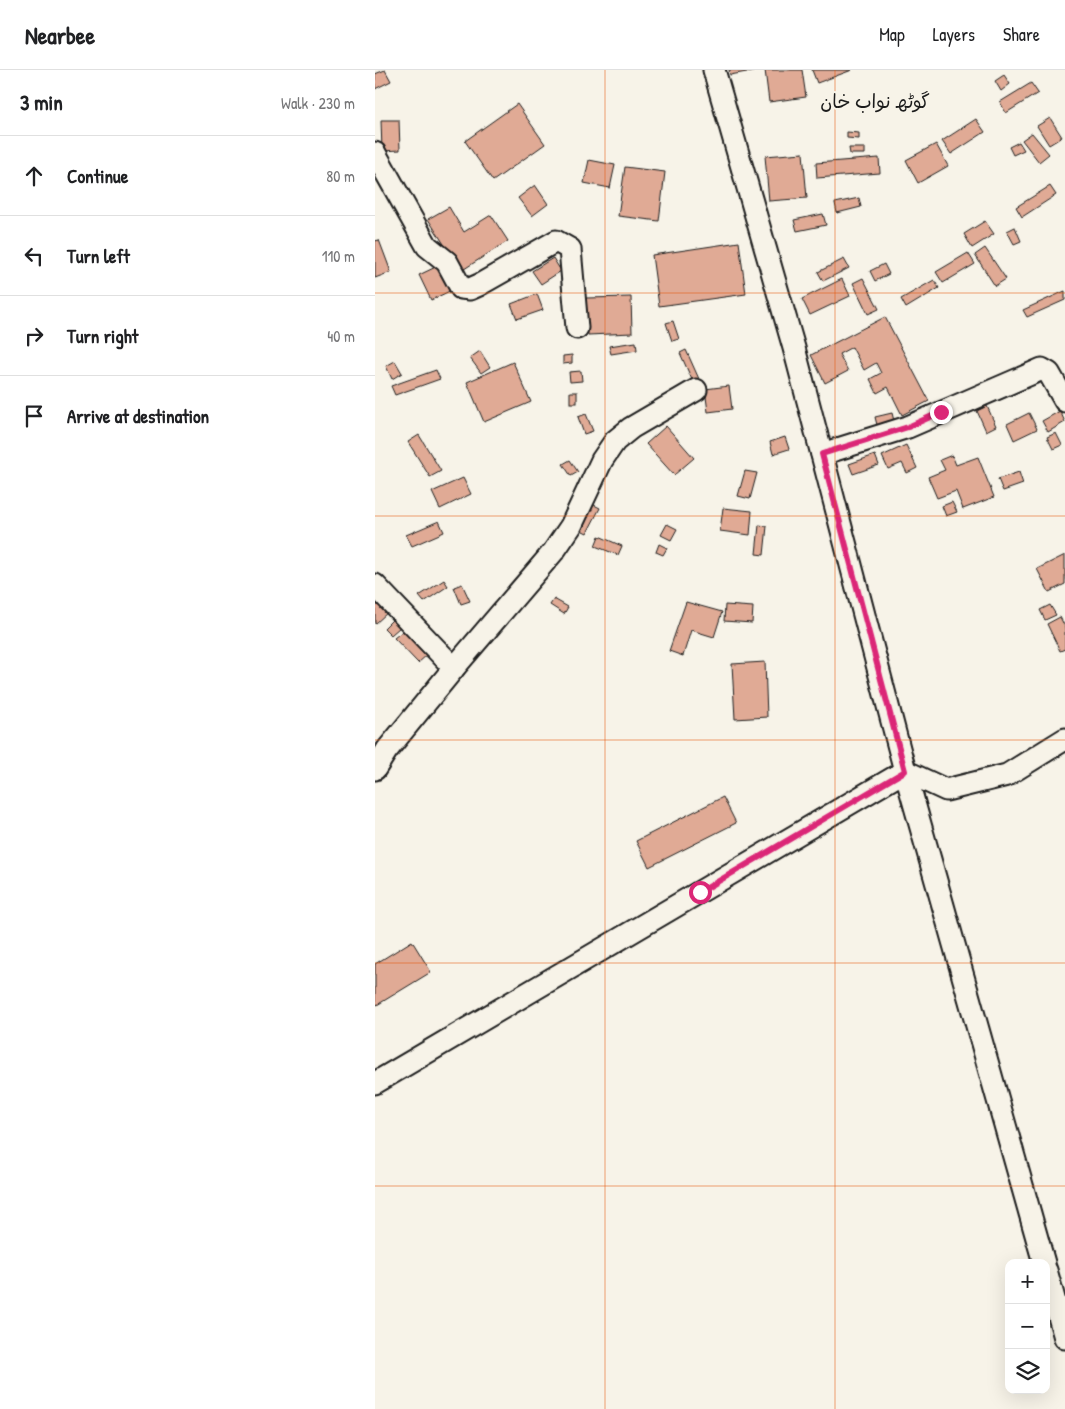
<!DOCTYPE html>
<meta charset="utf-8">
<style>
:root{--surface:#fff;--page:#f6f6f6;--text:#202124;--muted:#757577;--line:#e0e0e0}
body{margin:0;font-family:"Patrick Hand","Playpen Sans Arabic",sans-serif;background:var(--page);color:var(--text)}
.controls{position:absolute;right:15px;bottom:15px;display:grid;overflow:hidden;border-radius:10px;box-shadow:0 5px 20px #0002}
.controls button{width:45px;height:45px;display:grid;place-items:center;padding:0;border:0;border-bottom:1px solid var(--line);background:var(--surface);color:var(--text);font:25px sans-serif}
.stop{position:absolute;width:15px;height:15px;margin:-11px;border:4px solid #db2777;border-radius:50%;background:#fff}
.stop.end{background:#db2777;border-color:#fff;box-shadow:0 1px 5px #0008}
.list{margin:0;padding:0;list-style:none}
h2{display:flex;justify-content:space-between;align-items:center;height:65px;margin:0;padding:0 20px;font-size:21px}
h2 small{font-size:16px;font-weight:400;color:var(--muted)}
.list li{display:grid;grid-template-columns:32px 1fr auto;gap:15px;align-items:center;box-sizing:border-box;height:80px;padding:0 20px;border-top:1px solid var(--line)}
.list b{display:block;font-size:19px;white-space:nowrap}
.list em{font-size:16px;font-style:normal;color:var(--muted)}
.icon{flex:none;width:28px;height:28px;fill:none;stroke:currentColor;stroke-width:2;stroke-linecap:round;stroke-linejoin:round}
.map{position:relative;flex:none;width:690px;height:1339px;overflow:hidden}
header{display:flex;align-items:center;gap:30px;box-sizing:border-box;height:70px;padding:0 25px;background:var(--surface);border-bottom:1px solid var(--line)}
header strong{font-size:24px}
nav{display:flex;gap:28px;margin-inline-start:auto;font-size:18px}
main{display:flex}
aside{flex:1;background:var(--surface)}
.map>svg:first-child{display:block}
.building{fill:#e0aa95;stroke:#1c1c1c}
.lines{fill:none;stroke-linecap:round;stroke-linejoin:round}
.minor-casing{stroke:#1c1c1c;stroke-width:25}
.minor{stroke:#f7f3e8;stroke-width:21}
.route{stroke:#db2777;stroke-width:6}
.grid{fill:none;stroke:#e8590c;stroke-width:1;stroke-opacity:0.55}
.labels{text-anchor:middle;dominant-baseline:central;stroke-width:4;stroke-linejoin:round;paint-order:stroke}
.quarter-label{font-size:19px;fill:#1c1c1c;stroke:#f7f3e8}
</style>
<header>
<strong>Nearbee</strong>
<nav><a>Map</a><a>Layers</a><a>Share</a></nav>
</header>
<main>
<aside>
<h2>3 min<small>Walk · 230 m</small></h2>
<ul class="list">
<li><svg class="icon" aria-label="ahead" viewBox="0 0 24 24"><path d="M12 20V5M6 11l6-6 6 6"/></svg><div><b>Continue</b></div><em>80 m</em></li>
<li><svg class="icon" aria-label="left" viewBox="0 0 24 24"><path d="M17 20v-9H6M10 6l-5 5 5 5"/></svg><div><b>Turn left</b></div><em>110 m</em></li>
<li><svg class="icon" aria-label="right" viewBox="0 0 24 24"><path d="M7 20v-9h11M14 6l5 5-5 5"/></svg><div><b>Turn right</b></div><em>40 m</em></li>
<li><svg class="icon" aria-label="arrive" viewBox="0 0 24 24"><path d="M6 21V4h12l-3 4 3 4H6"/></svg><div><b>Arrive at destination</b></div></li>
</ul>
</aside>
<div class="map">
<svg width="690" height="1339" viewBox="0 0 690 1339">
<rect width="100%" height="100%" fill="#f7f3e8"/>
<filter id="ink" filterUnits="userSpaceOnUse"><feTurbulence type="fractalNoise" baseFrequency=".02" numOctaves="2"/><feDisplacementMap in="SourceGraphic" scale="10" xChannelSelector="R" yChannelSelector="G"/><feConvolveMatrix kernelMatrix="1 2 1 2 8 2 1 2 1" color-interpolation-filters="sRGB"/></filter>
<g filter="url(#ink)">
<g class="building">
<polygon points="10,0 16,11 0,19 0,4"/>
<polygon points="354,0 383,0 355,5"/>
<polygon points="390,0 427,0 431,27 394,32"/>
<polygon points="437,0 477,0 442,13"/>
<polygon points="629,5 635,14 626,21 620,11"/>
<polygon points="656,13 663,23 631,43 625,32"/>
<polygon points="142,34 170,74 118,111 90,71"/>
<polygon points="675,48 687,67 674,75 662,56"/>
<polygon points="601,49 610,62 576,84 567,71"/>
<polygon points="6,50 24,50 25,80 7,81"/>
<polygon points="472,62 484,63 484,69 472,68"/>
<polygon points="657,63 674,84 664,92 647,70"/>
<polygon points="644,72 649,80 638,85 634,77"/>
<polygon points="561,74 573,96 543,113 531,90"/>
<polygon points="474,78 490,78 490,84 475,84"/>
<polygon points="428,83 432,128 394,131 390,86"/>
<polygon points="504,88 505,103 442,108 441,93"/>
<polygon points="214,90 240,95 235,118 209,113"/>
<polygon points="250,97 290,102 284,151 243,146"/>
<polygon points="160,115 173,134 157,146 143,128"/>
<polygon points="675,116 681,125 647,147 641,137"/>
<polygon points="484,128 486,137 462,143 460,133"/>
<polygon points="74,137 89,162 116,145 133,171 86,201 53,149"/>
<polygon points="448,144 451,155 422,161 419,150"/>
<polygon points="610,151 619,164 597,178 589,164"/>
<polygon points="640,157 646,171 639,174 632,161"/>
<polygon points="4,170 16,202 0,208 0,171"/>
<polygon points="364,172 371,224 284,236 277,185"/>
<polygon points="610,178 631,209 620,216 600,185"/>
<polygon points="593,183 600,194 568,213 561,202"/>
<polygon points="178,188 186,201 166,214 157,201"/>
<polygon points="469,189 474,198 448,211 443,202"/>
<polygon points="67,194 79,219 56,230 44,205"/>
<polygon points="509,194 514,204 500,211 495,201"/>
<polygon points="488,208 504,239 493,244 478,213"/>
<polygon points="467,209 475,226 435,245 427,229"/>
<polygon points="559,210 564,218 531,238 526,229"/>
<polygon points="690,221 690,230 652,247 648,240"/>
<polygon points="162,224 168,240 142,249 136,234"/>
<polygon points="256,227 257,263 213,265 211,228"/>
<polygon points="510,247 554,331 527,345 513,317 502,323 495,309 506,303 501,293 489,300 477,277 464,284 473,301 450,313 436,285"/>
<polygon points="298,251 304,269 297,271 291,253"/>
<polygon points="261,272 262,280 236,284 234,276"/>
<polygon points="311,280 324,309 318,312 305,283"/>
<polygon points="105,281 115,297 106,303 95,288"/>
<polygon points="197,285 197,293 188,294 188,286"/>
<polygon points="20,291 27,303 17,309 11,296"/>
<polygon points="138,292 156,332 109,352 92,312"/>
<polygon points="61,300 65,309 20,325 16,316"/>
<polygon points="206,301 207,311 195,312 194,302"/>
<polygon points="354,316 357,339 333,342 330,319"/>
<rect x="195" y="322" width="7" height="11"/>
<polygon points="612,336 621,356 611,361 602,341"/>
<polygon points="685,341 690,352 673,362 667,351"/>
<polygon points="517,343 520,355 503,359 500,347"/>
<polygon points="654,343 662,359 639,370 632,354"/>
<polygon points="211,344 218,361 209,364 203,347"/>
<polygon points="291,356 319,388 299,405 271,374"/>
<polygon points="681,363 687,375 678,379 672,367"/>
<polygon points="44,365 66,401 55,407 33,372"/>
<polygon points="410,367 414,379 398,384 395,372"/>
<polygon points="531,375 542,398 532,403 527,393 513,399 507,386"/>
<polygon points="500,385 504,395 478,404 474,394"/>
<polygon points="577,385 581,395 603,387 619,427 588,439 581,421 562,428 553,407 570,400 565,390"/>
<polygon points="195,390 203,402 196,406 188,394"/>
<polygon points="370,401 382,403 375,429 363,426"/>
<polygon points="644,402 648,414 628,421 623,409"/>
<polygon points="88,408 96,424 65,439 57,422"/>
<polygon points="577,432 582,442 571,446 567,436"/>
<polygon points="217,434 225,438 212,463 204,459"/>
<polygon points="348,438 377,441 375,465 345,461"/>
<polygon points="64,451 69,462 37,476 31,465"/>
<polygon points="292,454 302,459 296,470 286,465"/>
<polygon points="384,455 392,456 389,485 381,484"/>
<polygon points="224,466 247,476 243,485 220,476"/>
<polygon points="284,474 292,478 288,485 281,482"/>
<polygon points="690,485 690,514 674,522 662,499"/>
<polygon points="69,510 73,516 49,532 44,526"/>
<polygon points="87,514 95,531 86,534 79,517"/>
<polygon points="0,529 13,542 0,554"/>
<polygon points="179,529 193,537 189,544 175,535"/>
<polygon points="311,532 347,542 339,567 316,560 308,586 294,581"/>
<polygon points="350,535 378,537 377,553 349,551"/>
<polygon points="675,535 681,545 670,550 665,540"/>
<polygon points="685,547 690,557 690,579 685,581 672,554"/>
<polygon points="18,549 25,557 16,565 9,558"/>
<polygon points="28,561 52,585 43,593 19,568"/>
<polygon points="390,592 392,647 360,649 357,594"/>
<polygon points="348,727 361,753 274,797 261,771"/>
<polygon points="37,871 56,902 2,935 0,932 0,894"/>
</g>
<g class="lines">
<defs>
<g id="minor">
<polyline points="339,0 419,278 530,701 669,1193"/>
<polyline points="0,83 52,176 72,192 86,218 95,219 104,215 181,171 195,179 202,258"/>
<polyline points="447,384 533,357 667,299 674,303 690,331"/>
<polyline points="0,515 79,598"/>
<polyline points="0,699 12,680 79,598 179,481 196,456 227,390 240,371 256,358 321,320"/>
<polyline points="0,1013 530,701 571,720 632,705 690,669"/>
<polyline points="671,1200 690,1268"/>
</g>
</defs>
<use href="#minor" class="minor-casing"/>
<use href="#minor" class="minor"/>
</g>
</g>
<g class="lines" filter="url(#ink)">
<polyline class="route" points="325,822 530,701 447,384 533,357 566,342"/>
</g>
<path class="grid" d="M 230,0 L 230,1339M 460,0 L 460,1339M 0,223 L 690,223M 0,446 L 690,446M 0,670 L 690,670M 0,893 L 690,893M 0,1116 L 690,1116"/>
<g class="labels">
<g class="quarter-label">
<text x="500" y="31">گوٹھ نواب خان</text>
</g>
</g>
</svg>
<div class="controls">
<button>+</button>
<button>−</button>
<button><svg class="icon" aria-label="layers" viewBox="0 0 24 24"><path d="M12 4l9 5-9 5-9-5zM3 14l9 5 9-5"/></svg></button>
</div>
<div class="stop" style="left:325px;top:822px"></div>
<div class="stop end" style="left:566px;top:342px"></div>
</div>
</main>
